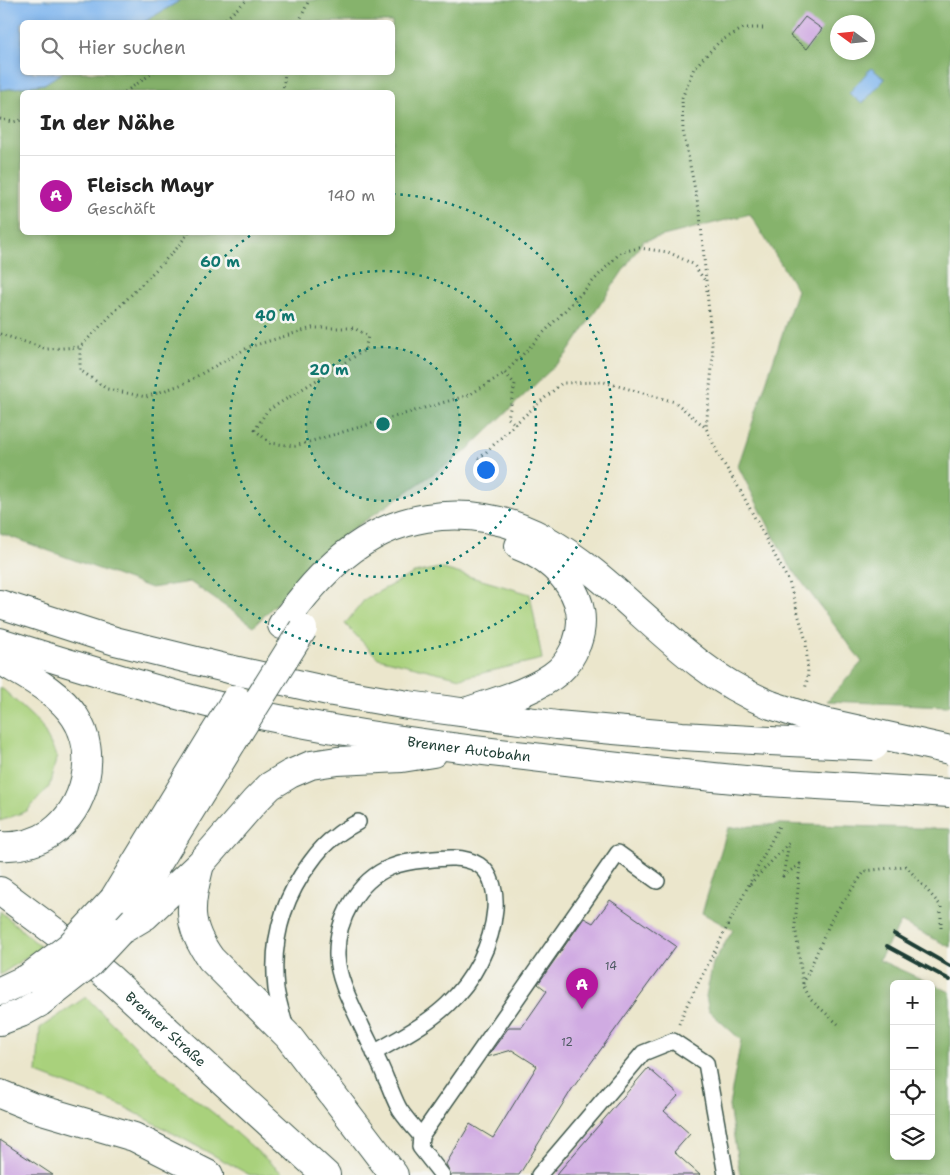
<!DOCTYPE html>
<html lang="de">
<meta charset="utf-8">
<style>
:root{--surface:#fff;--page:#f2f2f2;--text:#222;--muted:#767676;--line:#e0e0e0;--accent:#b5179e}
body{margin:0;font-family:"Shantell Sans",sans-serif;background:var(--page);color:var(--text)}
.controls{position:absolute;right:15px;bottom:15px;display:grid;overflow:hidden;border-radius:8px;box-shadow:0 2px 8px #0003}
.controls button{width:45px;height:45px;display:grid;place-items:center;padding:0;border:0;border-bottom:1px solid var(--line);background:var(--surface);color:var(--text);font:25px sans-serif}
.compass{position:absolute;left:830px;top:15px;width:45px;height:45px;border-radius:50%;background:var(--surface);box-shadow:0 2px 8px #0003;rotate:285deg}
.you{position:absolute;left:485px;top:469px;width:18px;height:18px;margin:-12px;border:4px solid #fff;border-radius:50%;background:#1a73e8;box-shadow:0 0 0 8px #1a73e833}
.badge{display:grid;place-items:center;width:32px;height:32px;border-radius:50%;background:var(--accent);color:#fff;font-size:16px;font-weight:700}
.pin{position:absolute;translate:-50% -41px;filter:drop-shadow(0 1px 2px #0008)}
.pin::after{content:'';position:absolute;top:26px;width:18px;height:15px;background:inherit;clip-path:polygon(0 0,100% 0,50% 100%)}
.list{margin:0;padding:0;list-style:none}
h2{display:flex;justify-content:space-between;align-items:center;height:65px;margin:0;padding:0 20px;font-size:21px}
h2 small{font-size:16px;font-weight:400;color:var(--muted)}
.list li{display:grid;grid-template-columns:32px 1fr auto;gap:15px;align-items:center;box-sizing:border-box;height:80px;padding:0 20px;border-top:1px solid var(--line)}
.list b{display:block;font-size:19px;white-space:nowrap}
.list p{margin:0;font-size:16px;white-space:nowrap;color:var(--muted)}
.list em{font-size:16px;font-style:normal;color:var(--muted)}
.icon{flex:none;width:28px;height:28px;fill:none;stroke:currentColor;stroke-width:2;stroke-linecap:round;stroke-linejoin:round}
.map{position:relative;flex:none;width:950px;height:1175px;overflow:hidden}
.search{position:absolute;background:var(--surface);box-shadow:0 2px 8px #0003;left:20px;top:20px;width:375px;height:55px;display:flex;align-items:center;gap:12px;box-sizing:border-box;padding:0 18px;border-radius:8px;color:var(--muted);font-size:19px}
.panel{position:absolute;background:var(--surface);box-shadow:0 2px 8px #0003;left:20px;top:90px;width:375px;height:145px;border-radius:8px}
.map>svg:first-child{display:block}
.green{fill:#a9d17c;stroke:#648758}
.forest{fill:#86b36c;stroke:#527850;fill-rule:evenodd}
.water{fill:#7fb5ee;stroke:#4f7991}
.building{fill:#d0abe2}
.lines{fill:none;stroke-linecap:round;stroke-linejoin:round}
.lane-casing{stroke:#3e564b;stroke-width:18}
.primary-casing{stroke:#3e564b;stroke-width:30}
.highway-casing{stroke:#3e564b;stroke-width:30}
.path{stroke:#3e564b;stroke-width:3;stroke-dasharray:1 4;stroke-linecap:butt}
.lane{stroke:#fff;stroke-width:15}
.primary{stroke:#fff;stroke-width:28}
.highway{stroke:#fff;stroke-width:28}
.rail{stroke:#1f3d34;stroke-width:4}
.highway-bridge-casing{stroke:#3e564b;stroke-width:30;stroke-linecap:butt}
.highway-bridge{stroke:#fff;stroke-width:28}
.ring{fill:none;stroke:#0f766e;stroke-width:2.5;stroke-dasharray:2.5 5}
.labels{text-anchor:middle;dominant-baseline:central;stroke-width:5;stroke-linejoin:round;paint-order:stroke}
.number-label{font-size:11px;fill:#4b5860}
.street-label{font-size:14px;fill:#1f3d34;stroke:#f6f6f2}
.centre{fill:#0f766e;stroke:#f6f6f2;stroke-width:2.5}
.ring-label{font-size:15px;text-anchor:middle;font-weight:bold;fill:#0f766e;stroke:#f6f6f2;stroke-width:5;stroke-linejoin:round;paint-order:stroke}
</style>
<div class="map">
<svg width="950" height="1175" viewBox="0 0 950 1175">
<rect width="100%" height="100%" fill="#f6f6f2"/>
<filter id="ink" filterUnits="userSpaceOnUse"><feTurbulence type="fractalNoise" baseFrequency=".02" numOctaves="2"/><feDisplacementMap in="SourceGraphic" scale="10" xChannelSelector="R" yChannelSelector="G"/><feConvolveMatrix kernelMatrix="1 2 1 2 8 2 1 2 1" color-interpolation-filters="sRGB"/></filter>
<filter id="wash" filterUnits="userSpaceOnUse"><feTurbulence type="fractalNoise" baseFrequency=".0096" numOctaves="4" result="noise"/><feDisplacementMap in="SourceGraphic" scale="20" xChannelSelector="R" yChannelSelector="G"/><feGaussianBlur stdDeviation="1.12" result="paint"/><feColorMatrix in="noise" values="0 0 0 0 0 0 0 0 0 0 0 0 0 0 0 0 0 1.4 0 .05"/><feComposite in="paint" operator="in"/></filter>
<g filter="url(#wash)">
<rect width="100%" height="100%" fill="#ebe6cc"/>
<g class="green">
<polygon points="440,568 530,594 542,659 461,678 378,658 345,624 365,599 414,573"/>
<polygon points="0,688 4,690 40,724 57,756 49,787 27,811 0,821"/>
<polygon points="0,911 41,947 0,975"/>
<polygon points="86,997 161,1072 221,1119 284,1175 250,1175 121,1105 37,1073 40,1028"/>
</g>
<g class="forest">
<path d="M 181,0 L 950,0 L 950,704 L 948,706 L 827,701 L 862,662 L 787,562 L 738,466 L 797,290 L 750,214 L 643,241 L 566,355 L 465,452 L 347,533 L 254,626 L 190,582 L 151,588 L 0,533 L 0,90 L 44,84 L 62,72 L 392,72 L 392,22 L 144,22 ZM 838,22 L 868,22 L 868,52 L 838,52 ZM 22,92 L 392,92 L 392,232 L 22,232 Z"/>
<path d="M 780,824 L 950,829 L 950,947 L 901,922 L 879,960 L 950,992 L 950,1175 L 740,1175 L 729,1106 L 741,1040 L 709,1011 L 706,996 L 713,963 L 733,930 L 702,913 L 728,828 ZM 894,984 L 931,984 L 931,1156 L 894,1156 Z"/>
</g>
<g class="water">
<polygon points="0,0 181,0 144,22 22,22 22,72 62,73 44,84 0,90"/>
<polygon points="871,68 885,79 862,104 849,93"/>
</g>
<g id="blocks">
<g class="building">
<polygon points="805,17 822,29 807,49 790,36"/>
<polygon points="610,900 676,946 572,1089 519,1175 451,1175 446,1164 470,1124 493,1138 537,1066 512,1050 487,1057 509,1027 522,1027 547,991 538,984 584,918 593,923"/>
<polygon points="648,1068 679,1095 664,1111 690,1134 674,1152 700,1175 556,1175"/>
<polygon points="0,1140 53,1175 0,1175"/>
</g>
</g>
</g>
<g filter="url(#ink)">
<use href="#blocks" fill-opacity="0" stroke="#3e564b" stroke-width="1"/>
<g class="lines">
<defs>
<g id="lane">
<path d="M 286,1029 C 283,1016 278,1002 276,989 C 271,943 282,900 310,863 C 317,853 325,843 336,836 C 343,830 351,826 358,822"/>
<path d="M 374,1053 C 399,1038 426,1025 447,1005 C 474,980 492,945 495,909 C 496,894 493,874 479,865 C 463,855 442,858 424,860 C 413,861 401,863 391,867 C 357,880 336,921 337,956 C 338,980 352,1005 362,1027 C 370,1044 379,1061 386,1079 C 391,1089 394,1100 400,1110 C 406,1119 414,1128 421,1136"/>
<polyline points="442,1175 420,1147 421,1136 618,853 657,881"/>
<polyline points="539,1175 643,1053 673,1041 706,1063 726,1175"/>
</g>
<g id="primary">
<path id="s1" d="M 0,891 L 55,932 L 112,980 L 326,1175"/>
<polyline points="0,1094 32,1107 134,1137 209,1175"/>
</g>
<g id="highway">
<polyline points="0,604 115,641 229,669 333,692 408,705 557,725 682,736 770,741"/>
<path d="M 282,625 C 318,574 362,528 426,518 C 547,498 614,599 700,664 C 722,681 745,694 771,705"/>
<path id="s2" d="M 0,642 C 70,664 140,686 211,704 C 314,729 420,744 525,756 C 606,766 687,775 768,782"/>
<path d="M 0,660 C 26,676 58,691 75,717 C 99,753 86,809 51,833 C 36,843 18,847 0,846"/>
<path d="M 468,711 C 497,701 536,691 559,671 C 567,664 573,653 577,643 C 593,599 558,561 519,546"/>
<path d="M 200,864 C 190,905 185,923 211,959 L 288,1036 L 394,1175"/>
<polyline points="113,900 213,736"/>
<polyline points="121,929 145,884 233,741"/>
<polyline points="120,931 145,916 200,864 255,801 270,786 290,774 311,765 337,761 402,758 433,753"/>
<polyline points="0,991 28,978"/>
<polyline points="0,1021 21,1013 39,1003"/>
</g>
</defs>
<use href="#lane" class="lane-casing"/>
<use href="#primary" class="primary-casing"/>
<use href="#highway" class="highway-casing"/>
<g class="path">
<polyline points="222,22 247,0"/>
<polyline points="299,22 309,0"/>
<polyline points="763,28 744,28 719,42 694,68 682,98 683,131 700,214 713,357 706,428 719,456 739,488 789,582 806,641 808,675 805,690"/>
<polyline points="125,92 154,72"/>
<polyline points="283,92 285,72"/>
<polyline points="0,119 13,122 22,120"/>
<polyline points="189,232 177,248 80,347 80,370 107,389 146,397 183,384 249,347 312,328 354,328 368,336 365,350 267,411 255,430 270,443 295,446 469,395 505,373 621,252 639,248 668,252 693,264 706,282"/>
<polyline points="0,334 47,349 80,347"/>
<polyline points="505,373 515,384 508,418 515,424"/>
<polyline points="479,459 515,424 562,383 604,382 675,402 705,427"/>
<polyline points="750,884 789,843 783,876 800,864 795,925 803,985 811,1000 838,1024"/>
<polyline points="803,984 833,916 865,871 906,866 941,906 941,930"/>
<polyline points="679,1024 686,1007 780,824"/>
</g>
<use href="#lane" class="lane"/>
<use href="#primary" class="primary"/>
<use href="#highway" class="highway"/>
<g class="rail">
<polyline points="894,934 950,966"/>
<polyline points="887,946 950,980"/>
</g>
<defs>
<g id="highway-bridge">
<polyline points="771,705 819,721 950,750"/>
<polyline points="213,736 236,699"/>
<polyline points="233,741 303,629"/>
<polyline points="770,741 874,746"/>
<polyline points="768,782 950,793"/>
<polyline points="28,978 69,947 113,900"/>
<polyline points="39,1003 89,964 120,931"/>
</g>
</defs>
<use href="#highway-bridge" class="highway-bridge-casing"/>
<use href="#highway-bridge" class="highway-bridge"/>
</g>
</g>
<circle cx="383" cy="424" r="77" fill="#0f766e" fill-opacity=".12"/>
<g class="ring">
<circle cx="383" cy="424" r="77"/>
<circle cx="383" cy="424" r="153"/>
<path d="M393 194A230 230 0 1 1 254 233"/>
</g>
<g class="labels">
<g class="number-label">
<text x="611" y="966">14</text>
<text x="567" y="1042">12</text>
</g>
<g class="street-label">
<text stroke="none"><textPath href="#s2" startOffset="482">Brenner Autobahn</textPath></text>
<text stroke="none"><textPath href="#s1" startOffset="216">Brenner Straße</textPath></text>
</g>
</g>
<circle cx="383" cy="424" r="8" class="centre"/>
<g class="ring-label">
<text x="220" y="267">60 m</text>
<text x="275" y="321">40 m</text>
<text x="329" y="375">20 m</text>
</g>
</svg>
<div class="controls">
<button>+</button>
<button>−</button>
<button><svg class="icon" aria-label="locate" viewBox="0 0 24 24"><circle cx="12" cy="12" r="6"/><path d="M12 2v4M12 18v4M2 12h4M18 12h4"/></svg></button>
<button><svg class="icon" aria-label="layers" viewBox="0 0 24 24"><path d="M12 4l9 5-9 5-9-5zM3 14l9 5 9-5"/></svg></button>
</div>
<svg class="compass" viewBox="-18 -18 36 36"><path d="M0-13l5 13h-10z" fill="#e53935"/><path d="M0 13l5-13h-10z" fill="#767676"/></svg>
<div class="you"></div>
<div class="pin badge" style="left:582px;top:1009px">A</div>
<div class="search"><svg class="icon" aria-label="search" viewBox="0 0 24 24"><circle cx="10" cy="10" r="6"/><path d="M15 15l6 6"/></svg>Hier suchen</div>
<section class="panel">
<h2>In der Nähe<small></small></h2>
<ul class="list">
<li><span class="badge">A</span><div><b>Fleisch Mayr</b><p>Geschäft</p></div><em>140 m</em></li>
</ul>
</section>
</div>
